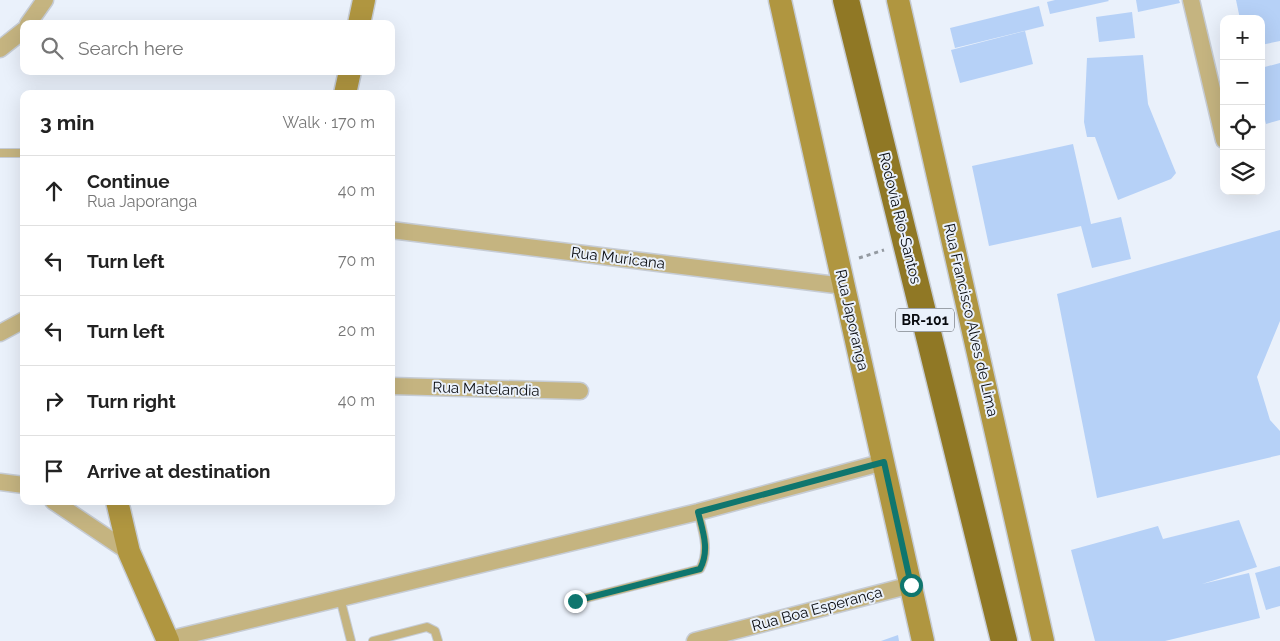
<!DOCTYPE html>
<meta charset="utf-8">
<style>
:root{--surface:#fff;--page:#f2f2f2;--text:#222;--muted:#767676;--line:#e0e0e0}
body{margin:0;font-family:Raleway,sans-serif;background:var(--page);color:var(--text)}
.controls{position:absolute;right:15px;top:15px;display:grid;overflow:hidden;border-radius:10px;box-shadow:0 5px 20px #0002}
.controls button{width:45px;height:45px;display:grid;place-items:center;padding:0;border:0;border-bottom:1px solid var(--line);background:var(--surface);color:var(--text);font:25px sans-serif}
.stop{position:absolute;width:15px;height:15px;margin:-11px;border:4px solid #0f766e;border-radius:50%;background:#fff}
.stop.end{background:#0f766e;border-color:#fff;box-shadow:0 1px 5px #0008}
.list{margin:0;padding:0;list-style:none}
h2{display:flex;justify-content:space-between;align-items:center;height:65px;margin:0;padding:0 20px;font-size:21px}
h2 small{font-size:16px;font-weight:400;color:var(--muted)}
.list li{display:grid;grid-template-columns:32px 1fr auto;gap:15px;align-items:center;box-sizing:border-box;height:70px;padding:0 20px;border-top:1px solid var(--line)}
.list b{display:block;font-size:19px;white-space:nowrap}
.list p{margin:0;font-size:16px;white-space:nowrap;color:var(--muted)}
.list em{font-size:16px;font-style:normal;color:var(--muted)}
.icon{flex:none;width:28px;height:28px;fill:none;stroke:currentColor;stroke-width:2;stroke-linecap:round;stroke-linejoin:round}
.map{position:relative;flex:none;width:1280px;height:641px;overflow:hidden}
.search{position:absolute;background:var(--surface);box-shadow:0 5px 20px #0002;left:20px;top:20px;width:375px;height:55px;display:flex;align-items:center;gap:12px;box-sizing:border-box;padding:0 18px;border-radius:10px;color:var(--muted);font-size:19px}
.panel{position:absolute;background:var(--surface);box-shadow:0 5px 20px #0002;left:20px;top:90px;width:375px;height:415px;border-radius:10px}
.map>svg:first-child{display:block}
.building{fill:#b6d1f7}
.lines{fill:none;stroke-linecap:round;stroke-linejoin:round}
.service-casing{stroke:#c6ccd5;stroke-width:10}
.minor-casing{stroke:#c6ccd5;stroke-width:19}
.secondary-casing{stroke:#c6ccd5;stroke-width:25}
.trunk-casing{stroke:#c6ccd5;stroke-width:29}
.path{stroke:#949aa1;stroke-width:3;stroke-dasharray:4 4;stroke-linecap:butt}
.service{stroke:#c5b480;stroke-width:8}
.minor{stroke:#c5b480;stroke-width:16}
.secondary{stroke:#b09640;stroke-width:22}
.trunk{stroke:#907825;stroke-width:26}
.route{stroke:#0f766e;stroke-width:6}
.labels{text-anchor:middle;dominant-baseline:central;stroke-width:4;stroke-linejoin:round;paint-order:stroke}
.shield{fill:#eaf1fb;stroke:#4c5056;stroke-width:1}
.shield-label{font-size:14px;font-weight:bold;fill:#090b0f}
.street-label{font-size:15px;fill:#090b0f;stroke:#eaf1fb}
</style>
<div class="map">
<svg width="1280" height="641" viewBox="0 0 1280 641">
<rect width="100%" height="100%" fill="#eaf1fb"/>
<g class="building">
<polygon points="1055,0 1108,0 1109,1 1050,14 1047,2"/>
<polygon points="1136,0 1179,0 1180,3 1138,12"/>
<polygon points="1236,0 1280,0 1280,41 1261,45 1261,19 1240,19"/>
<polygon points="1039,6 1044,26 955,48 950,28"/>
<polygon points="1132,12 1135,38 1099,42 1096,17"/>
<polygon points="1025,31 1033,64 960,83 951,50"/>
<polygon points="1143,55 1148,104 1176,173 1171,179 1118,200 1095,137 1087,137 1084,122 1087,58"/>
<polygon points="1280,63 1280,120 1266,124 1261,103 1261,68"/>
<polygon points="1073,144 1091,224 1121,217 1131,259 1092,268 1081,226 989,246 972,166"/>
<polygon points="1280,230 1280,321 1257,377 1270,420 1280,431 1280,455 1097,498 1057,294"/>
<polygon points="1239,520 1257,567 1202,584 1249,573 1260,618 1165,641 1095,641 1071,550 1158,526 1163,539"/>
<polygon points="1280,566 1280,606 1266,610 1255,573"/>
<polygon points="898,635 899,641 881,641"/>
</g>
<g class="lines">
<defs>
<g id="service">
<polyline points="0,153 24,153"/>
<polyline points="340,598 351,641"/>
<path d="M 575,601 L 700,569 C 710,550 703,532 698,512"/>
<polyline points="373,641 427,627 435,631 438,641"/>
</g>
<g id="minor">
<polyline points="1191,0 1224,140"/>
<polyline points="28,24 45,0"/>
<polyline points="0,49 24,30"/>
<polyline points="391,230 844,286"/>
<polyline points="0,333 24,320"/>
<polyline points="391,386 580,391"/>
<polyline points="0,482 24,485"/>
<polyline points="53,501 129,552"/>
<polyline points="167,640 698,512 884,462"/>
<polyline points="695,641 911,585"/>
</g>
<g id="secondary">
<polyline points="780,0 923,641"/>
<polyline points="898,0 1043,641"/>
<polyline points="359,24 364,0"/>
<polyline points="345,94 350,71"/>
<polyline points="117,501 129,552 168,641"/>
</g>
<polyline id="trunk" points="846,0 1004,641"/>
</defs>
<use href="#service" class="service-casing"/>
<use href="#minor" class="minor-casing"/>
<use href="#secondary" class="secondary-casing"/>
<use href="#trunk" class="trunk-casing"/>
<polyline class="path" points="859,258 884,250"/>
<use href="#service" class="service"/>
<use href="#minor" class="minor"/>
<use href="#secondary" class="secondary"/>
<use href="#trunk" class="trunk"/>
</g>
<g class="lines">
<path class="route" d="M 575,601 L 700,569 C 710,550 703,532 698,512 L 884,462 L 911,585"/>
</g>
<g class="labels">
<rect class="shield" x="896" y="308.5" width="58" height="23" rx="4"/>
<g class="shield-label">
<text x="925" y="320">BR-101</text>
</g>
<g class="street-label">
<text transform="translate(900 218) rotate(76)">Rodovia Rio-Santos</text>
<text transform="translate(618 258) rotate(7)">Rua Muricana</text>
<text transform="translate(852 320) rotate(77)">Rua Japoranga</text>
<text transform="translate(971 320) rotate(77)">Rua Francisco Alves de Lima</text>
<text transform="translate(486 389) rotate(2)">Rua Matelandia</text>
<text transform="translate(817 609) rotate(-15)">Rua Boa Esperança</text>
</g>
</g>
</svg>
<div class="controls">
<button>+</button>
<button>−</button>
<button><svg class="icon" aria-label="locate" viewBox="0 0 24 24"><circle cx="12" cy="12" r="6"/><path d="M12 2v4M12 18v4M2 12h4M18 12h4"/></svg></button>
<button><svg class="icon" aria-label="layers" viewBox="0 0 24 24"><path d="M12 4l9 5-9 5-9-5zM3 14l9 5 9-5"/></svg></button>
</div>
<div class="stop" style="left:911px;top:585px"></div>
<div class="stop end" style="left:575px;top:601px"></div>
<div class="search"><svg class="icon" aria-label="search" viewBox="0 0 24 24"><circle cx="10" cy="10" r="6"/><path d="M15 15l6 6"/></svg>Search here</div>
<section class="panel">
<h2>3 min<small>Walk · 170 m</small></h2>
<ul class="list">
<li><svg class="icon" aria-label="ahead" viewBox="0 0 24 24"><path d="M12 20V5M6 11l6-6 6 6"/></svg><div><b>Continue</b><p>Rua Japoranga</p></div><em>40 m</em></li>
<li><svg class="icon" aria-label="left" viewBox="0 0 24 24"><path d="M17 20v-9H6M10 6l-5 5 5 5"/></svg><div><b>Turn left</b></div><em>70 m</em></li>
<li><svg class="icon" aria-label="left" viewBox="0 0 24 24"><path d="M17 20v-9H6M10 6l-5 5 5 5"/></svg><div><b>Turn left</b></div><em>20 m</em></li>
<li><svg class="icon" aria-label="right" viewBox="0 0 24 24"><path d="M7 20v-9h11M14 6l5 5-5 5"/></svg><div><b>Turn right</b></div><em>40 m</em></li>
<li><svg class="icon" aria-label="arrive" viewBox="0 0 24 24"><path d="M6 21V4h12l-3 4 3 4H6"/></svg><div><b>Arrive at destination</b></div></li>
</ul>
</section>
</div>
